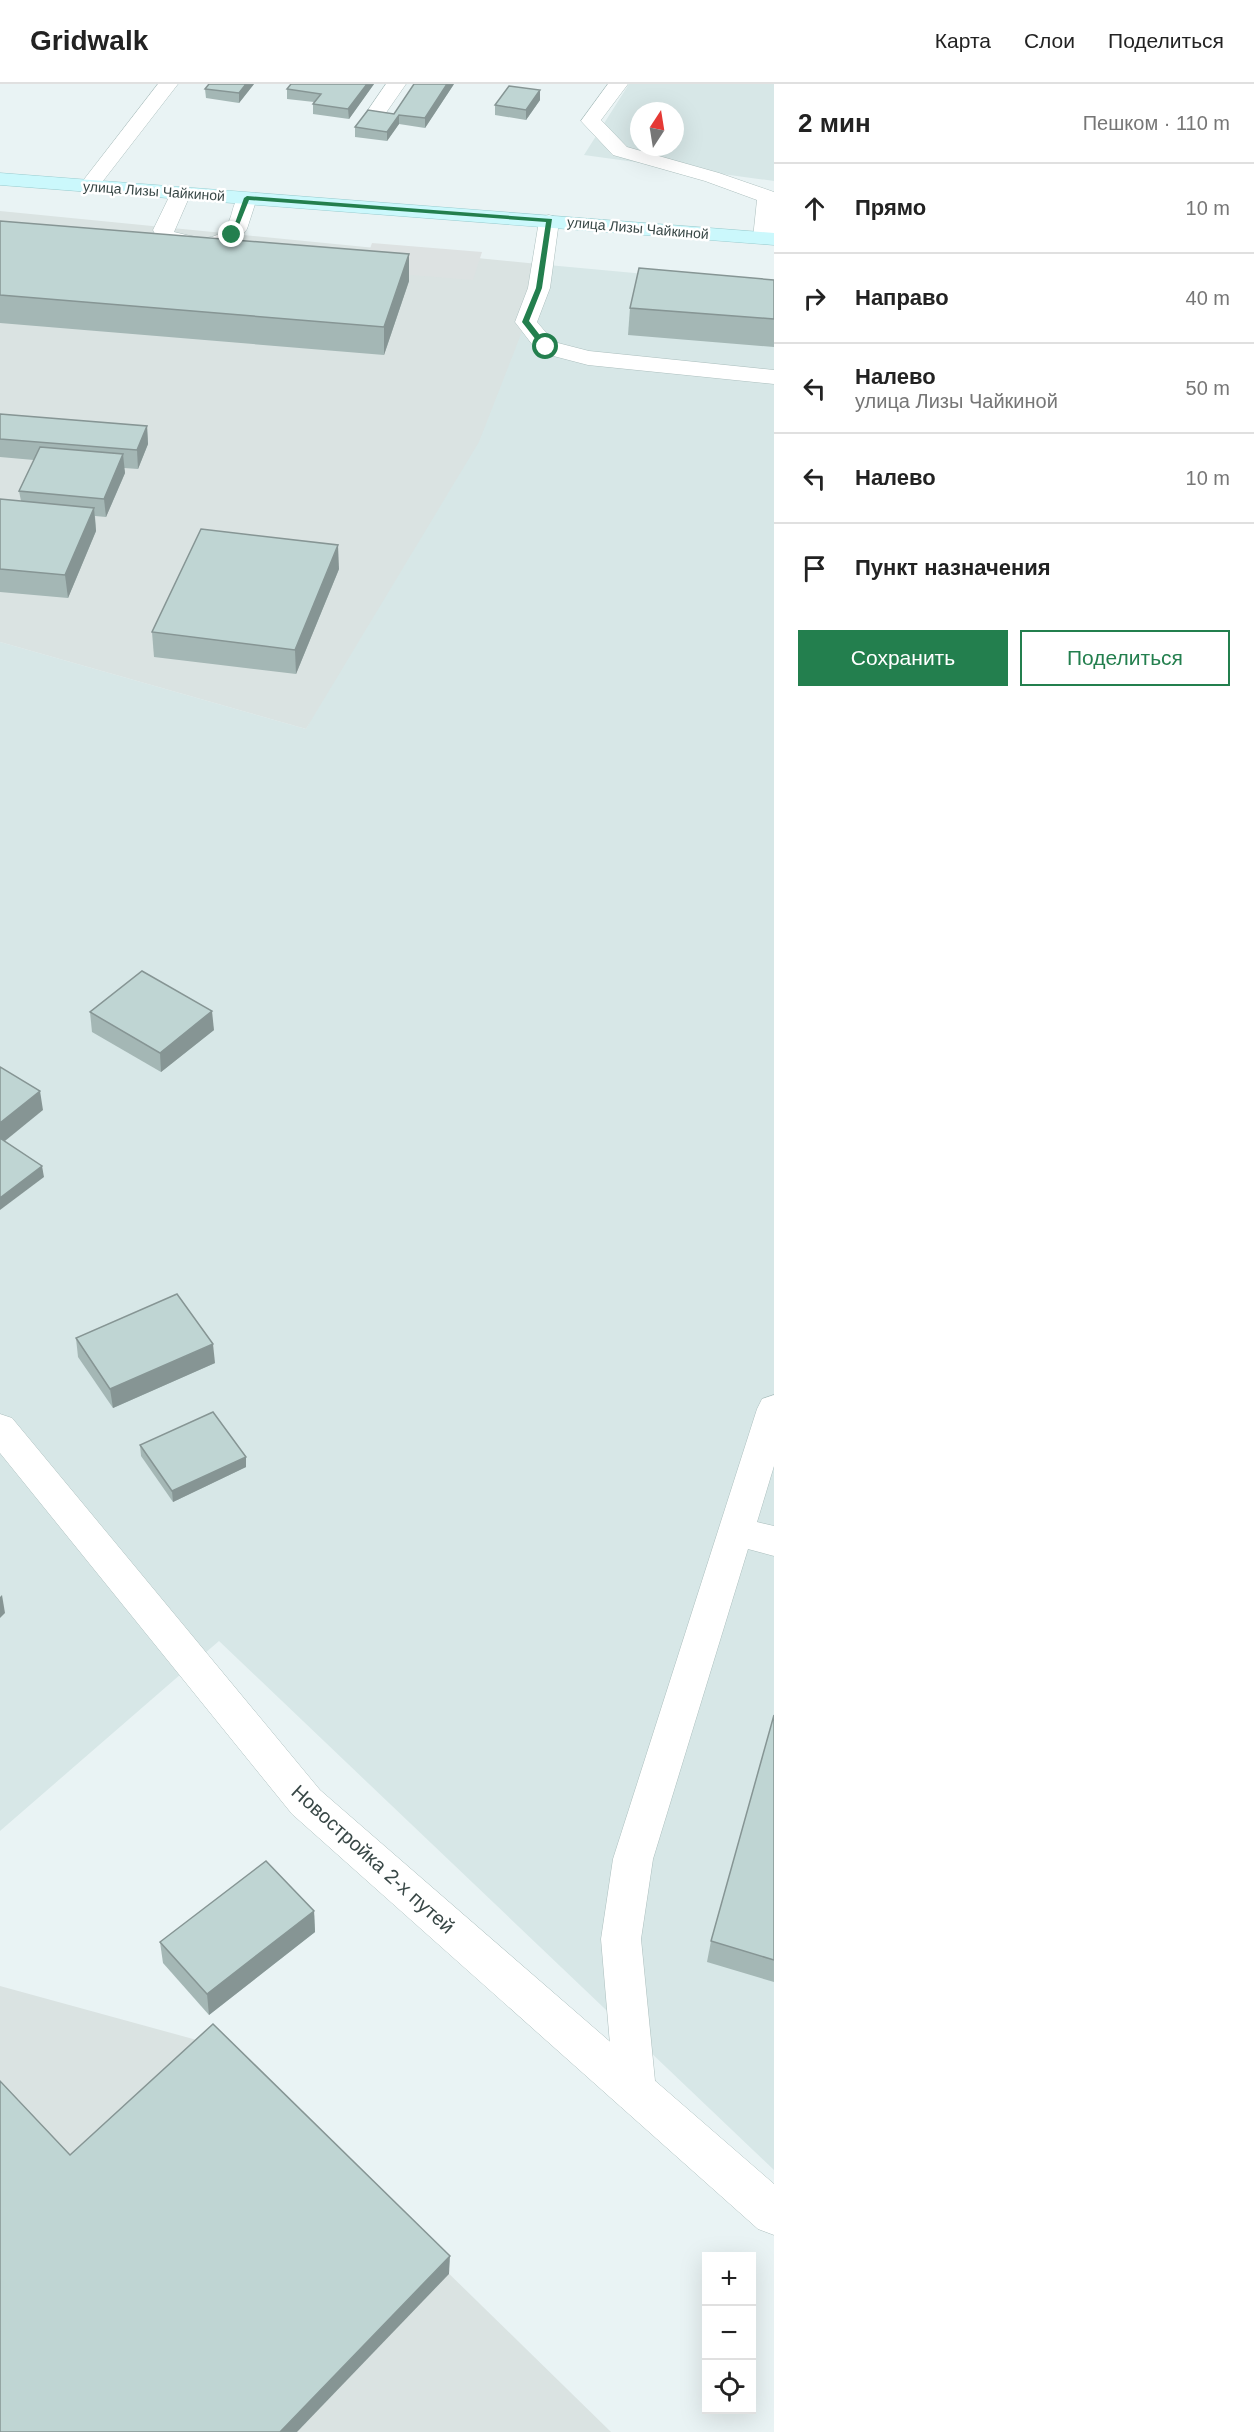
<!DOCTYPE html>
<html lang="ru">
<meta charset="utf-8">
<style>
:root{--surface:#fff;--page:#f2f2f2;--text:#222;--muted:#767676;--line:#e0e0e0;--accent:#237f4e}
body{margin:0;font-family:Arial,sans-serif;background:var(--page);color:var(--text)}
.controls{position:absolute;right:18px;bottom:18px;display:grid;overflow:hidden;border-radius:0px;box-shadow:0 6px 24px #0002}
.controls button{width:54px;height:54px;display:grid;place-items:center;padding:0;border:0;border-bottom:2px solid var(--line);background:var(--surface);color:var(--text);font:30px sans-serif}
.compass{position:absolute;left:630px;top:18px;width:54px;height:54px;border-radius:50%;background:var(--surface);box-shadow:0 6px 24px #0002;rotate:12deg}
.stop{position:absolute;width:18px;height:18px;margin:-14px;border:4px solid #237f4e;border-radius:50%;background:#fff}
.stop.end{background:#237f4e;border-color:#fff;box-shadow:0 2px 6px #0008}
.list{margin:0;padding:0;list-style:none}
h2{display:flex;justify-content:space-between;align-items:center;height:78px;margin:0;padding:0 24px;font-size:26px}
h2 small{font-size:20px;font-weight:400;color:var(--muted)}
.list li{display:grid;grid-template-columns:39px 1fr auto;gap:18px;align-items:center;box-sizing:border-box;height:90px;padding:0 24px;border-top:2px solid var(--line)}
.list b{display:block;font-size:22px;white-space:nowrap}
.list p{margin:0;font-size:20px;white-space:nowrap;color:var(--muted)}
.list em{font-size:20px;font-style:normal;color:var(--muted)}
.actions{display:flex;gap:12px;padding:18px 24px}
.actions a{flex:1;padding:14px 0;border:2px solid var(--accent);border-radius:0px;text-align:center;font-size:21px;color:var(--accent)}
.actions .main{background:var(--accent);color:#fff}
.icon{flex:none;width:33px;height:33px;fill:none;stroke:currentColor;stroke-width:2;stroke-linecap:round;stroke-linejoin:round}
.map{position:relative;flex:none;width:774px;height:2348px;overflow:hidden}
header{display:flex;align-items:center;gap:36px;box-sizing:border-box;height:84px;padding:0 30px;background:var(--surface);border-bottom:2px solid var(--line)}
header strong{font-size:28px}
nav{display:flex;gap:33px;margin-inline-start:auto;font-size:21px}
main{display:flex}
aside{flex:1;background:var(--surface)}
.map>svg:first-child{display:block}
.residential{fill:#d7e7e7;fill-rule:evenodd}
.industrial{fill:#dae3e2}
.parking{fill:#dde2e2}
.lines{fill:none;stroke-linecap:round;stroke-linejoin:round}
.lane-casing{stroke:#acbfbe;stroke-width:1}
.street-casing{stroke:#acbfbe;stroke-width:1}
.secondary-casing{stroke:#98cbce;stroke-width:1}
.lane{fill:#fff;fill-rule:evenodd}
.street{fill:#fff;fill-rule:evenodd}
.secondary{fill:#cbf8fc;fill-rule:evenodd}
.wall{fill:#a4b7b5}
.shaded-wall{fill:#869594}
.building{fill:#bfd5d3;stroke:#869594;stroke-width:1.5}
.route{fill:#237f4e}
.labels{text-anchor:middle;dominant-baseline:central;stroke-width:5;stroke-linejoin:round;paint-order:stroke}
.far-street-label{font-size:14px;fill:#384746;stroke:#fff}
.near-street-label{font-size:20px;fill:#384746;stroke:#fff}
</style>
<header>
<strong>Gridwalk</strong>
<nav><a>Карта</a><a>Слои</a><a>Поделиться</a></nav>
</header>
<main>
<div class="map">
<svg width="774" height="2348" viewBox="0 0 774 2348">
<rect width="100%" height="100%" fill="#e9f3f4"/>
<g class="residential">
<path d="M 629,0 L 774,0 L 774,97 L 584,71 ZM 639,27 L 675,27 L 675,63 L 639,63 Z"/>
<polygon points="548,181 774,202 774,2086 219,1557 0,1747 0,558 306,645"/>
</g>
<g class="industrial">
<polygon points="0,127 548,181 479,358 306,645 0,558"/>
<polygon points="0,1902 215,1961 611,2348 0,2348"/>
</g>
<polygon class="parking" points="372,159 482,168 473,196 362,187"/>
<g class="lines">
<defs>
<g id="lane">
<polygon points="158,0 178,0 96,106 82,106 79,102 82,98"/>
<polygon points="386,0 406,0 381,36 367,36 364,32"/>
<polygon points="608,0 628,0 601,36 627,63 719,89 774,108 774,155 771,158 757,158 753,154 757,116 705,97 613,71 581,37"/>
<path d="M 181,103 L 188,105 L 191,109 L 174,148 C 199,154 221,162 231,132 C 233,125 235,116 240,110 L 254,110 L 257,114 L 247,145 L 238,157 L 208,166 L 158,156 L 153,146 L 171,109 L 174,105 Z"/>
<polygon points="549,131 556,133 559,137 550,204 537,238 554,258 589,267 774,286 774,300 588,281 538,268 515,238 528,204 539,137 542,133"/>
<polygon points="774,1311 774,1382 757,1438 774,1442 774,1472 748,1465 653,1775 641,1855 656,2007 650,2022 635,2028 620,2022 614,2007 601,1855 613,1775 757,1325 762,1315"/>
</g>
<polygon id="street" points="0,1330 12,1334 320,1706 774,2100 774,2151 758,2145 292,1730 0,1369"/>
<polygon id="secondary" points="0,89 774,149 774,161 0,101"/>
</defs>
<use href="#lane" class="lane-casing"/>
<use href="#street" class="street-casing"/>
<use href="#secondary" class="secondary-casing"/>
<use href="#lane" class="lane"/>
<use href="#street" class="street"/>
<use href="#secondary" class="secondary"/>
</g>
<g class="wall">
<polygon points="254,0 239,19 206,14 205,5"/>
<polygon points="374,0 349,35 313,30 313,20 314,18 287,15 287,5"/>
<polygon points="454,0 425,44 399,40 387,57 355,53 355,43 394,30"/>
<polygon points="540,6 540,16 526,36 495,31 495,21"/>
<polygon points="0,137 409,197 384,271 0,239"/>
<polygon points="774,196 774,263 628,251 630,224"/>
<polygon points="0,330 147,342 148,360 138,385 124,384 125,389 106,433 95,432 96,447 68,514 0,508 0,415 21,417 19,407 34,376 0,373"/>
<polygon points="339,485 296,590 154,573 152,548"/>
<polygon points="90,928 214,946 161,988 92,948"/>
<polygon points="76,1254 215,1279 113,1324 78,1273"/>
<polygon points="140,1361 246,1383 173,1418 141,1372"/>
<polygon points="774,1631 774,1898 707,1878 711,1857"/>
<polygon points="314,1827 315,1848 209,1931 163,1879 160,1858"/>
</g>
<g class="shaded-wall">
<polygon points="246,0 254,0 239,19 239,9"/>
<polygon points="367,0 374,0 349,35 348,25"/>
<polygon points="447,0 454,0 425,44 425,34"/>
<polygon points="540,6 540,16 526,36 526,26"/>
<polygon points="399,31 399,40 387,57 387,48"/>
<polygon points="409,170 409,197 384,271 384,243"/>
<polygon points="147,342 148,360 138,385 137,366"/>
<polygon points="123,370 125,389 106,433 104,415"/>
<polygon points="94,424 96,447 68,514 65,491"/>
<polygon points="338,461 339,485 296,590 295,566"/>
<polygon points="212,927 214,946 161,988 160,969"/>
<polygon points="40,1007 43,1026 0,1061 0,1039"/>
<polygon points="42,1082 44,1093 0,1126 0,1114"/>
<polygon points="213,1260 215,1279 113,1324 110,1305"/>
<polygon points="246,1373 246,1383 173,1418 172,1407"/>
<polygon points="2,1511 5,1529 0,1534 0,1513"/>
<polygon points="314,1827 315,1848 209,1931 207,1910"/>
<polygon points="450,2172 449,2190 297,2348 280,2348"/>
</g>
<g class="building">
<polygon points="209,0 246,0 239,9 205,5"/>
<polygon points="291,0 367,0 348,25 313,20 321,10 287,5"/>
<polygon points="414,0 447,0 425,34 399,31 387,48 355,43 368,26 394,30"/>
<polygon points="509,2 540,6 526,26 495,21"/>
<polygon points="0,137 409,170 384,243 0,211"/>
<polygon points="639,184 774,196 774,235 630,224"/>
<polygon points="0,330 147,342 137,366 0,355"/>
<polygon points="40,363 123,370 104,415 19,407"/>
<polygon points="0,415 94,424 65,491 0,485"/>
<polygon points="201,445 338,461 295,566 152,548"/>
<polygon points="142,887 212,927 160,969 90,928"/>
<polygon points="0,983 40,1007 0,1039"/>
<polygon points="0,1054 42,1082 0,1114"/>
<polygon points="177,1210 213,1260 110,1305 76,1254"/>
<polygon points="213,1328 246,1373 172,1407 140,1361"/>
<polygon points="774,1631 774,1876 711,1857"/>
<polygon points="266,1777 314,1827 207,1910 160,1858"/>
<polygon points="213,1940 450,2172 280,2348 0,2348 0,1997 70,2071"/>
</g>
<polygon class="route" points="247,112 552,135 542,204 529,237 549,263 543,265 522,238 536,204 546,138 249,116 235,151 230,153 244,114"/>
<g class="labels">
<g class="far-street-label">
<text transform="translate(154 107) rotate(4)">улица Лизы Чайкиной</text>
<text transform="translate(638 144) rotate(5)">улица Лизы Чайкиной</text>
</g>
<g class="near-street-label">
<text transform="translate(373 1775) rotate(42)">Новостройка 2-х путей</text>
</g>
</g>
</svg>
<div class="controls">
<button>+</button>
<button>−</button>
<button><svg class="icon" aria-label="locate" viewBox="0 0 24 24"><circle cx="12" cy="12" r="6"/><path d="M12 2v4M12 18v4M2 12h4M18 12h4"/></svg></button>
</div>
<svg class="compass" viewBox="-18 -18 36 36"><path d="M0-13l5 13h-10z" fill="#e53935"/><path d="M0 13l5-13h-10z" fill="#767676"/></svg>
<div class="stop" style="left:546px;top:263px"></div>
<div class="stop end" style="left:232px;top:151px"></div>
</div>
<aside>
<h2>2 мин<small>Пешком · 110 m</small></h2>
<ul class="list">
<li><svg class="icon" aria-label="ahead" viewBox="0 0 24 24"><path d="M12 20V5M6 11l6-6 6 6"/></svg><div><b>Прямо</b></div><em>10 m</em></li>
<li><svg class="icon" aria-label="right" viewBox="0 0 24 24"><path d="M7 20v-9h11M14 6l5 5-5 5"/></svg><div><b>Направо</b></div><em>40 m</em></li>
<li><svg class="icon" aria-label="left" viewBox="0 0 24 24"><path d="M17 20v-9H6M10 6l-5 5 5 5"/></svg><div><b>Налево</b><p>улица Лизы Чайкиной</p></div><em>50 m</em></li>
<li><svg class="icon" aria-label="left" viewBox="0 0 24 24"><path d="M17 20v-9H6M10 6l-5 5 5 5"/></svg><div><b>Налево</b></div><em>10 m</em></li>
<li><svg class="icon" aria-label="arrive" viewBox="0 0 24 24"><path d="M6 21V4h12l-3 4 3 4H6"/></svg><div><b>Пункт назначения</b></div></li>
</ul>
<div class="actions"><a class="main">Сохранить</a><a>Поделиться</a></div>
</aside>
</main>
